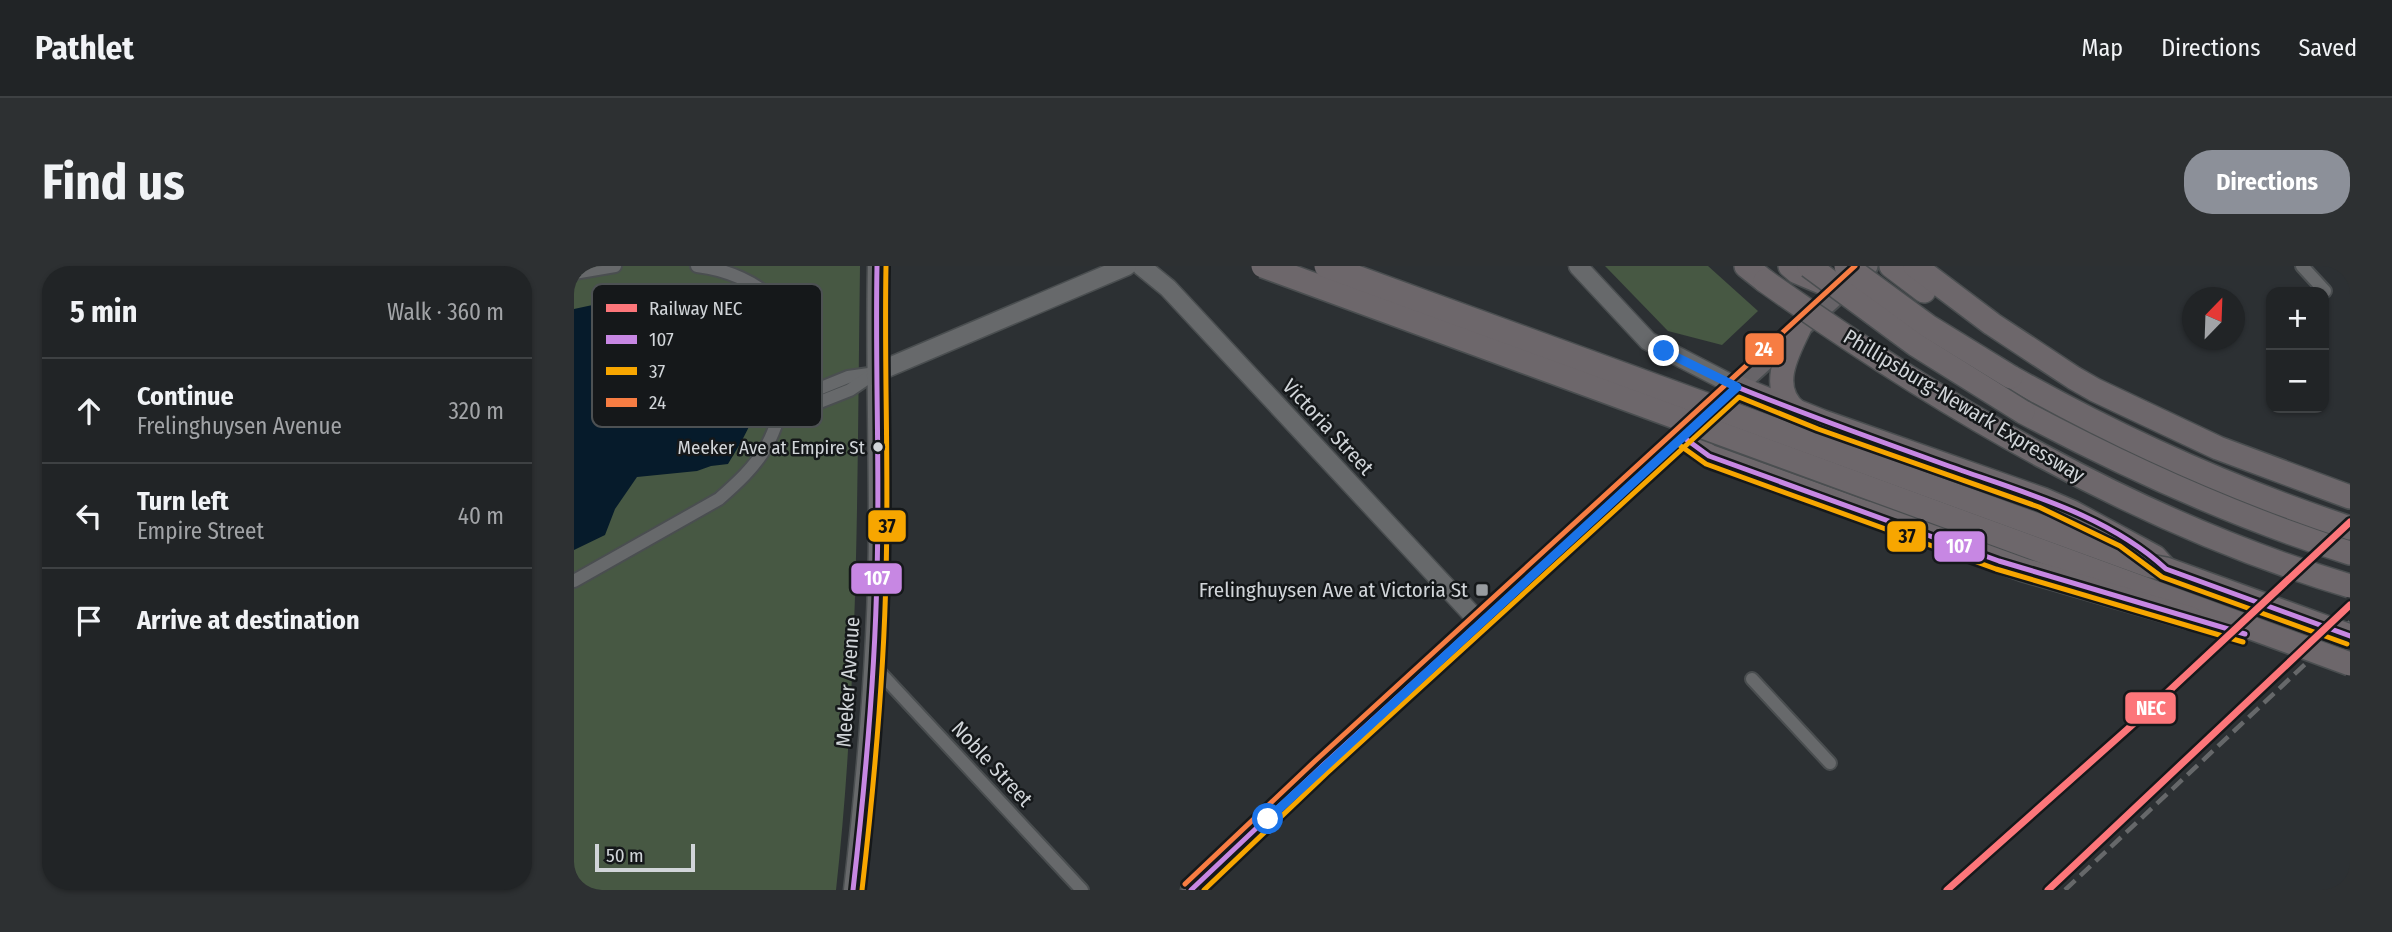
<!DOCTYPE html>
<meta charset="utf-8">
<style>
:root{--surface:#212426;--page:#2d3032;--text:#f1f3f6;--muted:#a2a4a7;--line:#3e4143;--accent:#8c9099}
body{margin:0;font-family:"Fira Sans Condensed",sans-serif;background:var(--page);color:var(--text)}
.controls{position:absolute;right:21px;top:21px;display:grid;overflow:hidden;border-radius:14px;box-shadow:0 2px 5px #0004}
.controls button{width:63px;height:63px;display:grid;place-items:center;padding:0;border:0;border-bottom:2px solid var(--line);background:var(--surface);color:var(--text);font:35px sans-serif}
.compass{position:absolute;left:1608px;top:21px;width:63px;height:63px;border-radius:50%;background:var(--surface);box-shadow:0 2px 5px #0004;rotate:23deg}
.scale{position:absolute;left:21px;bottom:18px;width:100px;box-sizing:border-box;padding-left:7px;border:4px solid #d1d5d9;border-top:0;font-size:19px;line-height:24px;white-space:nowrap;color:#d1d5d9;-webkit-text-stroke:5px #15181a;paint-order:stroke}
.stop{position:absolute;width:21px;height:21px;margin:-16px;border:5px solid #1a73e8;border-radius:50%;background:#fff}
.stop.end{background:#1a73e8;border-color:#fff;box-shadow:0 2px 7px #0008}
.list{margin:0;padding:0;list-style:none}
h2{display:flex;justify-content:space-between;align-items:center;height:91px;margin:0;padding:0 28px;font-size:30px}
h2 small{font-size:23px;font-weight:400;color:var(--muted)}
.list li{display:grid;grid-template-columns:46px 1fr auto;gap:21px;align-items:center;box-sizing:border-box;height:105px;padding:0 28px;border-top:2px solid var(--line)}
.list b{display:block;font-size:26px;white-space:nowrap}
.list p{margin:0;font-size:23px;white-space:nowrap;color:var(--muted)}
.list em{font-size:23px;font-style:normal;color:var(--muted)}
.icon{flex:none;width:38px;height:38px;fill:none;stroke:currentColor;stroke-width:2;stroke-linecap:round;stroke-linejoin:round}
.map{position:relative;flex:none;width:1776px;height:624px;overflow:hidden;border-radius:28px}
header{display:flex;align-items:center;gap:42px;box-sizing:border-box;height:98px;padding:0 35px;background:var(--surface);border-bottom:2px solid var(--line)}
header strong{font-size:33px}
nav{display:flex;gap:38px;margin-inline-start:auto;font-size:24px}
.intro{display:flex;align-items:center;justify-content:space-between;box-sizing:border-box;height:168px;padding:0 42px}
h1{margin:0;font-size:49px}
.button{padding:18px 32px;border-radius:28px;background:var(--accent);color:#fff;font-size:24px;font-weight:700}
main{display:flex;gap:42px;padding:0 42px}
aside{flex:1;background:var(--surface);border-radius:28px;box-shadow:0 2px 5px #0004}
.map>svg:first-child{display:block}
.green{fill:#475843}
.water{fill:#061b2b}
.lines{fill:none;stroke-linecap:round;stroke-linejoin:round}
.street-casing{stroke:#4a4e50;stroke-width:16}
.secondary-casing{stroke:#4a4e50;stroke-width:21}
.primary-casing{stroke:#4a4e50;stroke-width:23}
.highway-casing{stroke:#4a4e50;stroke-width:26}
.street{stroke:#67696b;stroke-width:12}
.secondary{stroke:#67696b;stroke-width:18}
.primary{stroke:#676468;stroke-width:19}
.highway{stroke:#6d676b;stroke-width:23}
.rail{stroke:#66686a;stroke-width:4.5;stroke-dasharray:14 7;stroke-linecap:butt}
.highway-bridge-casing{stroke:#4a4e50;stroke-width:26;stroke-linecap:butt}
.highway-bridge{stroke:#6d676b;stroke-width:23}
.bus-1-casing{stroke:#15181a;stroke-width:10}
.bus-2-casing{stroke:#15181a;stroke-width:10}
.bus-3-casing{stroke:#15181a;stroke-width:10}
.bus-1{stroke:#c787e3;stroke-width:5}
.bus-2{stroke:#f7a600;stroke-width:5}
.bus-3{stroke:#f77d43;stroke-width:5}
.rail-1-casing{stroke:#15181a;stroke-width:12}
.rail-1{stroke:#fc767a;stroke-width:7}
.route{stroke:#1a73e8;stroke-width:9}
.bus-dot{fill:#d1d5d9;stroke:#15181a;stroke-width:2.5}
.poi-dot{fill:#979b9f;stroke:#15181a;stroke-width:2.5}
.labels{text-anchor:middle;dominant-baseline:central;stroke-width:5;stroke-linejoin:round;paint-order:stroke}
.bus-label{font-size:19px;fill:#d1d5d9;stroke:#15181a;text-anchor:end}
.street-label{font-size:21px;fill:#d1d5d9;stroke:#15181a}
.poi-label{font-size:21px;fill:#d1d5d9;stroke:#15181a;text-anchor:end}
.key{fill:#15181a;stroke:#4d5153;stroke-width:2}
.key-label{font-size:19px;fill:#d1d5d9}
.line-badge{stroke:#15181a;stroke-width:2.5}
.badge-label{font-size:19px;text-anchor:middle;font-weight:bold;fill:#fff}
.pale-badge-label{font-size:19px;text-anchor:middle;font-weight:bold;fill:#111}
</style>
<header>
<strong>Pathlet</strong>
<nav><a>Map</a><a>Directions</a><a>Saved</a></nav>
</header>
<div class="intro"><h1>Find us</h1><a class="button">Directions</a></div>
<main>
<aside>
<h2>5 min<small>Walk · 360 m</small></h2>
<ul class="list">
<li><svg class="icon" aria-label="ahead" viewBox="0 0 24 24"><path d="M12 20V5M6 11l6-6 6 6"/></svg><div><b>Continue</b><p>Frelinghuysen Avenue</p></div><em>320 m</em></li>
<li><svg class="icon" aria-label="left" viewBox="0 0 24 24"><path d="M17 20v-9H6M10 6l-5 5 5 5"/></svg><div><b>Turn left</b><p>Empire Street</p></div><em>40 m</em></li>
<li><svg class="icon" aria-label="arrive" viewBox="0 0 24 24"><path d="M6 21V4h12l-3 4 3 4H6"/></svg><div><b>Arrive at destination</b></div></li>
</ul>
</aside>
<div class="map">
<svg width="1776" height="624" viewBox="0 0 1776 624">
<rect width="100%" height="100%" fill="#2c3033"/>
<g class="green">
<path d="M 0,0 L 286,0 C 283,208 285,417 262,624 L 0,624 Z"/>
<polygon points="1031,0 1134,0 1184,45 1148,79 1094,65"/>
</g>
<path class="water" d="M 89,31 C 109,34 135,33 153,42 C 165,48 172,59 177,71 C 199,119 180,157 154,198 L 137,200 L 123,205 L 63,211 L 41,243 L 31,269 L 0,284 L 0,43 L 51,32 Z"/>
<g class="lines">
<defs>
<g id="street">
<polyline points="1728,0 1751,25"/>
<polyline points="0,7 41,0"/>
<polyline points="210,137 274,111 295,108"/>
<polyline points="205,152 276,124 301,107"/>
<path d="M 0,315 L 145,233 C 162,218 181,201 192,181 C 211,147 227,75 203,40 C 187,16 150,3 123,0"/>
<polyline points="299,399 508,624"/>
<polyline points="1178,413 1256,497"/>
</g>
<g id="secondary">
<polyline points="567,0 594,22 906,357"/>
<polyline points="1004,0 1074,75 1163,121"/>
<polyline points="301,107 553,0"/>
<path d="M 279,624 C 293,503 304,381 304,260 C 304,173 301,87 303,0"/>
</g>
<polyline id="primary" points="617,624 747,501 1294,0"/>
<g id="highway">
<polyline points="1172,0 1191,15"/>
<polyline points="1216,0 1223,6 1254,19"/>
<polyline points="1317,0 1350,25"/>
<polyline points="1341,0 1418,58 1500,112 1521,124 1644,182 1776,231"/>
<path d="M 1437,111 C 1545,172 1657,223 1776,262"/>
<polyline points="1163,121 1247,155 1468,233 1498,246 1581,291 1592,303"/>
<path d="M 1222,145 C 1195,123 1212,89 1225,63"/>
<path d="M 1449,146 C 1554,202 1662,251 1776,287"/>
<polyline points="1109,171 1135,190 1293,247"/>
</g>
</defs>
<use href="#street" class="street-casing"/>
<use href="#secondary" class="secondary-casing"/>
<use href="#primary" class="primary-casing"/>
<use href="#highway" class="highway-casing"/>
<use href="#street" class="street"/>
<use href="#secondary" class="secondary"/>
<use href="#primary" class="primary"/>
<use href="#highway" class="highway"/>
<polyline class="rail" points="1491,624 1776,356"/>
<defs>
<g id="highway-bridge">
<polyline points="689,0 1776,398"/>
<polyline points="752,0 1576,300 1592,303 1776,370"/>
<polyline points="1235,0 1342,79 1449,146"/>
<polyline points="1272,0 1354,60 1437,111"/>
<path d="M 1191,15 C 1370,142 1564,257 1776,320"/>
<polyline points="1293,247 1450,304 1616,352"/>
</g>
</defs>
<use href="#highway-bridge" class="highway-bridge-casing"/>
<use href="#highway-bridge" class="highway-bridge"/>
<defs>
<g id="bus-1">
<polyline points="1109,171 1135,190 1425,295 1671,368"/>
<path d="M 279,624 C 291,519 301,413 303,307 C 306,205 301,102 303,0"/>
<path d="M 617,624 L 747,501 L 1163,121 C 1232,149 1302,174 1372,199 C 1447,226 1533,248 1592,303 L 1776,370"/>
</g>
<g id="bus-2">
<polyline points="1104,178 1132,198 1422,303 1669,376"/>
<path d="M 288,624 C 300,519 310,413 312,307 C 315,205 310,103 312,0"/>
<polyline points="630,624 753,507 1165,131 1244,163 1465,241 1546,280 1588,311 1773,378"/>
</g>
<polyline id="bus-3" points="611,618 741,495 1281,0"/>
</defs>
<use href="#bus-1" class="bus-1-casing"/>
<use href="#bus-2" class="bus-2-casing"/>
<use href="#bus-3" class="bus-3-casing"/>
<use href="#bus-1" class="bus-1"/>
<use href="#bus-2" class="bus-2"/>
<use href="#bus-3" class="bus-3"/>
<defs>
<g id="rail-1">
<polyline points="1373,624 1566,452 1776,256"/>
<polyline points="1474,624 1776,339"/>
</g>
</defs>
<use href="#rail-1" class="rail-1-casing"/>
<use href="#rail-1" class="rail-1"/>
</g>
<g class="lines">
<polyline class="route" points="694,553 1163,121 1090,85"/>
</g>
<circle class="bus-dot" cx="304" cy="181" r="6"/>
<rect class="poi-dot" x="901" y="317" width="14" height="14" rx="3.5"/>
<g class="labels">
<g class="bus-label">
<text x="291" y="181">Meeker Ave at Empire St</text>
</g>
<g class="street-label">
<text transform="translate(1390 140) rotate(31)">Phillipsburg-Newark Expressway</text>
<text transform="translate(754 161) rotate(47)">Victoria Street</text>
<text transform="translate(274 416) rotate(-86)">Meeker Avenue</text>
<text transform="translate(418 498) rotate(47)">Noble Street</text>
</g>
<g class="poi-label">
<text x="894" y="324">Frelinghuysen Ave at Victoria St</text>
</g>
</g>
<rect x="18" y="18" width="230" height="143" rx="10" class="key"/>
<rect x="32" y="38" width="31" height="8" fill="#fc767a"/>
<rect x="32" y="69" width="31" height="9" fill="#c787e3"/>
<rect x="32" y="101" width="31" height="8" fill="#f7a600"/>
<rect x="32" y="132" width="31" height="9" fill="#f77d43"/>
<g class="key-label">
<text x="75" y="49">Railway NEC</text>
<text x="75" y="80">107</text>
<text x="75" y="112">37</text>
<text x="75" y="143">24</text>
</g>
<g class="line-badge">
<rect x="1170" y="66" width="41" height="34" rx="7" fill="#f77d43"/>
<rect x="293" y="243" width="40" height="34" rx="7" fill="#f7a600"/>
<rect x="1312" y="254" width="41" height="33" rx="7" fill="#f7a600"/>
<rect x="1359" y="264" width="53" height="33" rx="7" fill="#c787e3"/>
<rect x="276" y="296" width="53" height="33" rx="7" fill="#c787e3"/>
<rect x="1550" y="425" width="53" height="34" rx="7" fill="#fc767a"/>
</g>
<g class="badge-label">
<text x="1190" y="90">24</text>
<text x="1385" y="287">107</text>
<text x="303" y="319">107</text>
<text x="1577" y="449">NEC</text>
</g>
<g class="pale-badge-label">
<text x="313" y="267">37</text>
<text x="1333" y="277">37</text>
</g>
</svg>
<div class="controls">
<button>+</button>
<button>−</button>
</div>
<svg class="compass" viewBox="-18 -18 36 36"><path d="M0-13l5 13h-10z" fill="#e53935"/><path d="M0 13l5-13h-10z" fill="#a2a4a7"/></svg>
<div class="scale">50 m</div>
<div class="stop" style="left:694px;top:553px"></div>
<div class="stop end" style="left:1090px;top:85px"></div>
</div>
</main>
